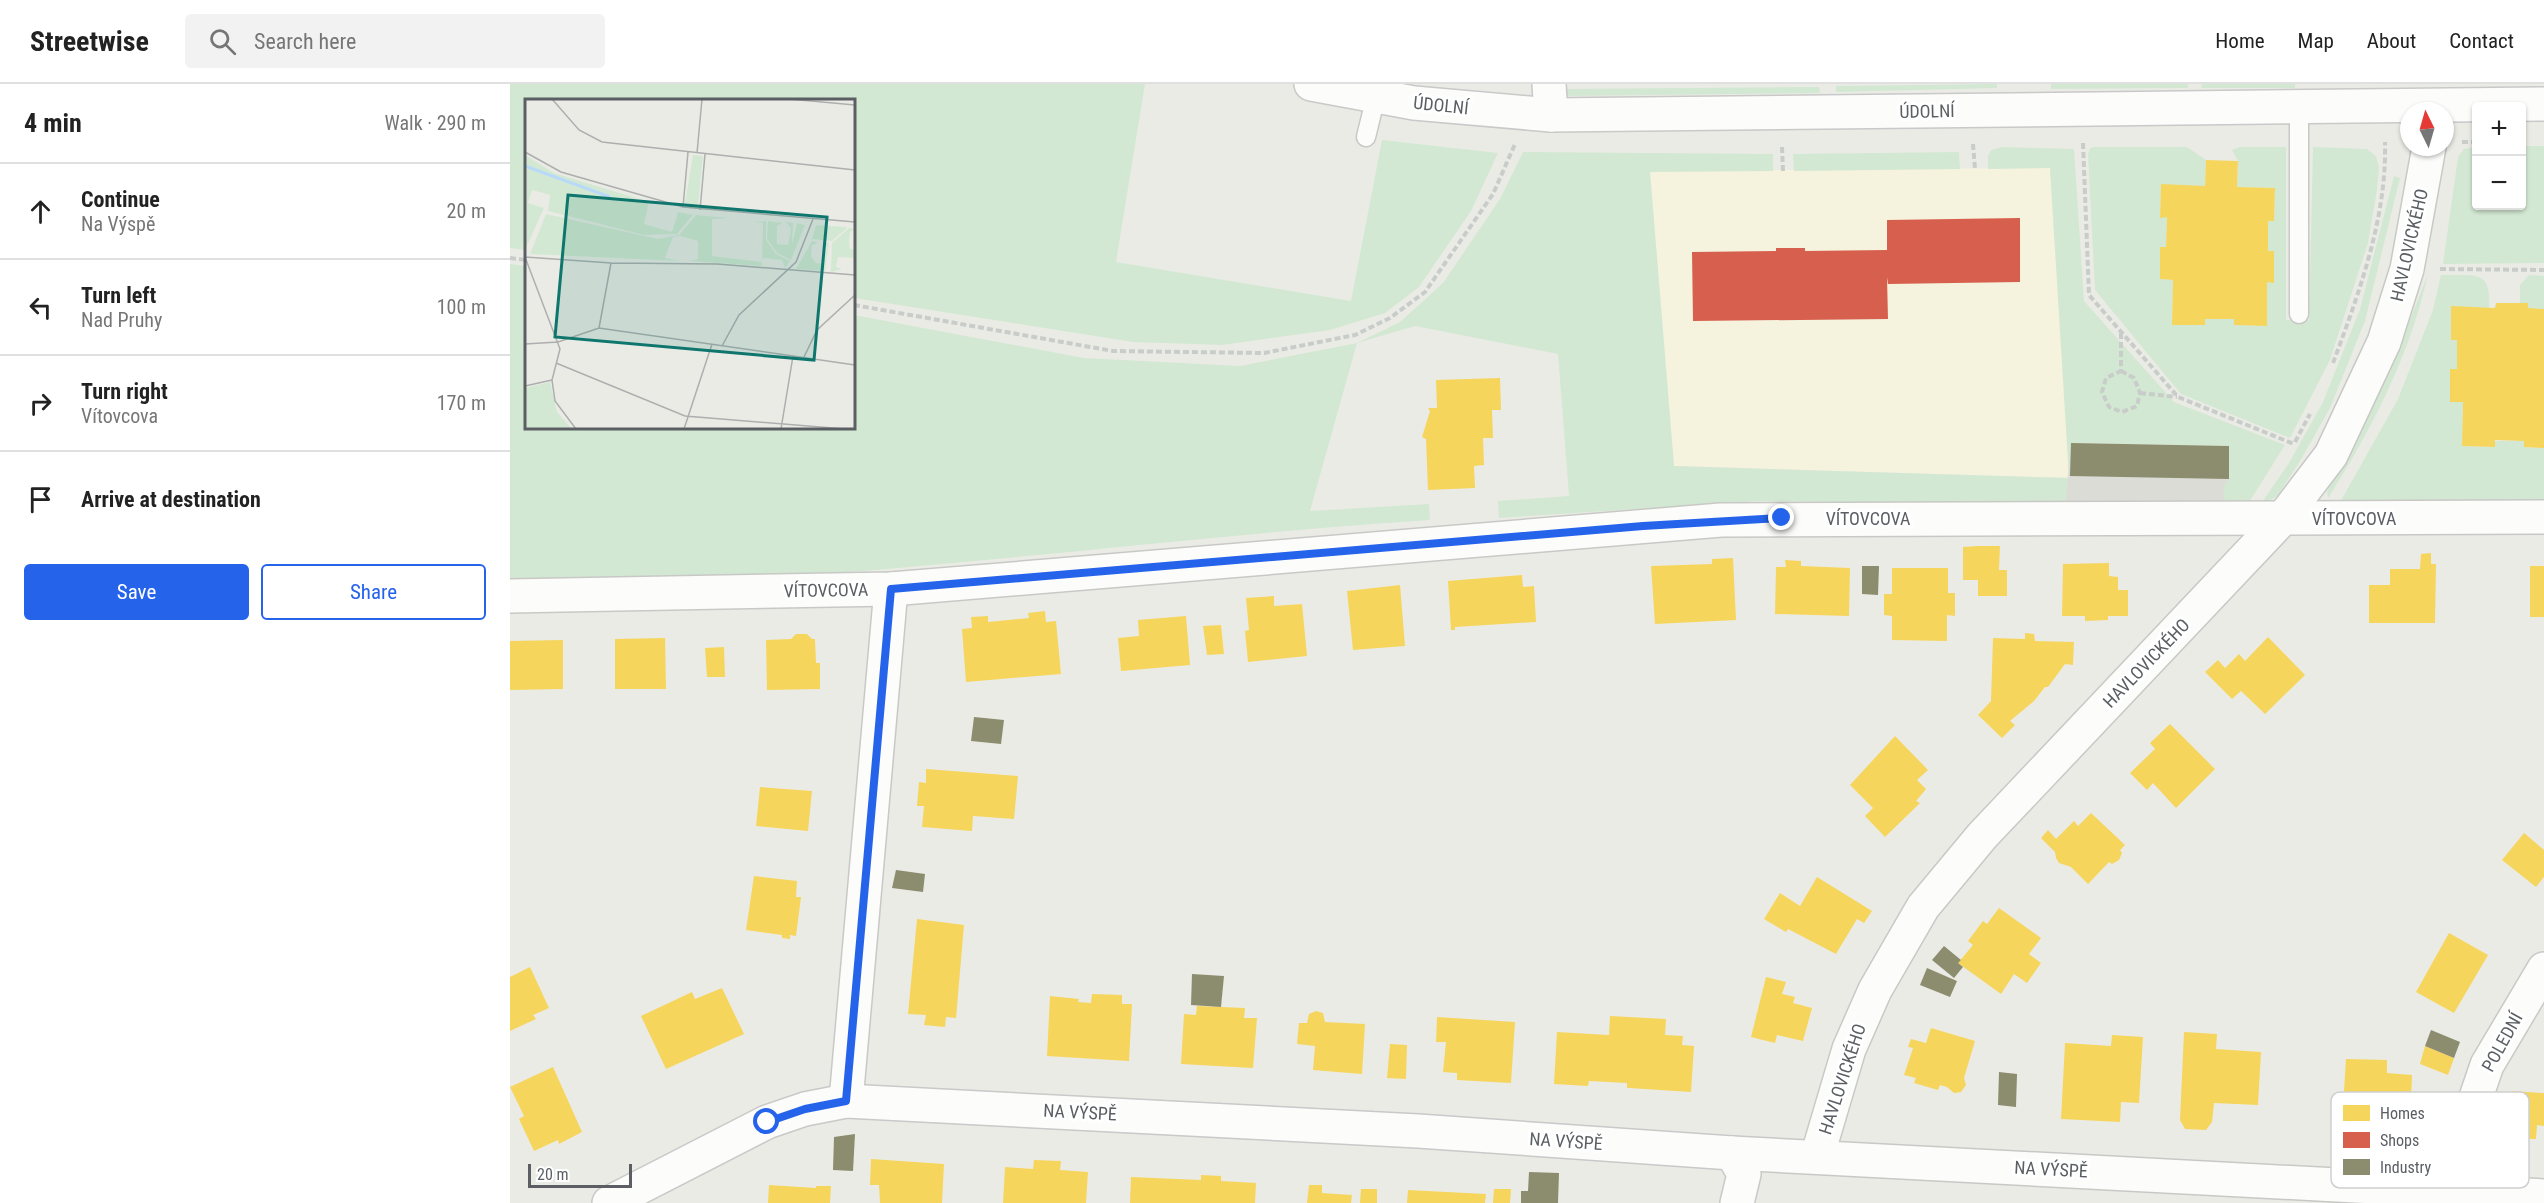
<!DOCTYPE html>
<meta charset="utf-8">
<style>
:root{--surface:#fff;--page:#f2f2f2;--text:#222;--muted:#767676;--line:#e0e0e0;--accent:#2563eb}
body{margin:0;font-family:"Roboto Condensed",sans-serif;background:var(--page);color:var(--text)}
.controls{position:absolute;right:18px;top:18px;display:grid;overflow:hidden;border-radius:6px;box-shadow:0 2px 4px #0004}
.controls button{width:54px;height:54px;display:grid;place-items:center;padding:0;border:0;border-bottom:2px solid var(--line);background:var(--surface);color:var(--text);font:30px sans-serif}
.compass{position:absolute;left:1890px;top:18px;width:54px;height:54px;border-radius:50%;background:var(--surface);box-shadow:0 2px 4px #0004;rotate:355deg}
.scale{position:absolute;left:18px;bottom:15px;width:104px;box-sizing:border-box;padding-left:6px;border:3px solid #5b5f64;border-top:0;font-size:16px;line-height:21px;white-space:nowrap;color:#5b5f64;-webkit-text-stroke:4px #fff;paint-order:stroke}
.stop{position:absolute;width:18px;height:18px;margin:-14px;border:4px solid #2563eb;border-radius:50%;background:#fff}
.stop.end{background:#2563eb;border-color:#fff;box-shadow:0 2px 6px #0008}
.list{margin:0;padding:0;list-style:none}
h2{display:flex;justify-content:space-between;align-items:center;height:78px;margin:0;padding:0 24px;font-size:26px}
h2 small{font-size:20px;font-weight:400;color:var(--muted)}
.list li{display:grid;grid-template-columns:39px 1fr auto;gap:18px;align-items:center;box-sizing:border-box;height:96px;padding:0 24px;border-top:2px solid var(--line)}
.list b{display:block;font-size:22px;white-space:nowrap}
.list p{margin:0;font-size:20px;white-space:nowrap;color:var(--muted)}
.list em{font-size:20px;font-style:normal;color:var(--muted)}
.actions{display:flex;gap:12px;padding:18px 24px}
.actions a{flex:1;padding:14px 0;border:2px solid var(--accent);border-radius:6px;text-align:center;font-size:21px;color:var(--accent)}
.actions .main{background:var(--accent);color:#fff}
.icon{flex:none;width:33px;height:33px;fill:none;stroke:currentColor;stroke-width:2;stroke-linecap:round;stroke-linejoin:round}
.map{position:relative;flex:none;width:2034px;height:1119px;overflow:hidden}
header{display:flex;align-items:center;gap:36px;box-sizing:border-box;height:84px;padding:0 30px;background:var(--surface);border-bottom:2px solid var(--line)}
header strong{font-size:28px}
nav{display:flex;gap:33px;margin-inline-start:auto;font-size:21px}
.search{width:420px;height:54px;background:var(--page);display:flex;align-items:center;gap:15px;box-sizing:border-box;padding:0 21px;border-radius:6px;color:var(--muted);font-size:22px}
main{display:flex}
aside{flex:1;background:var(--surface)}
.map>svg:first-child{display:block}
.commercial{fill:#f5f2de}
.industrial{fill:#dcdcd7}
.green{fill:#d3e8d2}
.homes{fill:#f6d55c}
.shops{fill:#d6604d}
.industry{fill:#8c8c6e}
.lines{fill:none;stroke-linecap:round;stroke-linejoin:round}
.lane-casing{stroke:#c8c8c6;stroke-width:21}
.street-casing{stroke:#c8c8c6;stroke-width:36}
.secondary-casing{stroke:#c8c9c8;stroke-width:36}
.path{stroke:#c8cdca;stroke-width:4;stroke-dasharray:6 3;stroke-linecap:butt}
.lane{stroke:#fcfcfb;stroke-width:18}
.street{stroke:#fcfcfb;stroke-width:33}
.secondary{stroke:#fcfcfb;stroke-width:33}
.route{stroke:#2563eb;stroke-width:8}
.labels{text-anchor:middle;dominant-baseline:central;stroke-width:6;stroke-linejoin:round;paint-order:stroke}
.street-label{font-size:18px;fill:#5b5f64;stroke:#fff}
.inset-river{fill:none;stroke:#b8daf8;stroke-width:3}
.inset-road{fill:none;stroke:#adafae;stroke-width:1.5}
.view{fill:#0f766e;fill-opacity:0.15;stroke:#0f766e;stroke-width:3}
.inset-edge{fill:none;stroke:#5b5f64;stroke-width:3}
.key{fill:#fff;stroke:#cecfd0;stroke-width:1.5}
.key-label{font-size:16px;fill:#5b5f64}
</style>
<header>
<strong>Streetwise</strong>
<div class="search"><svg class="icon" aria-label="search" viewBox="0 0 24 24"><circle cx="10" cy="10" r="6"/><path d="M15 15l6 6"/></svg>Search here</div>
<nav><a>Home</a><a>Map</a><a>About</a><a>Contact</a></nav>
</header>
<main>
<aside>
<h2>4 min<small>Walk · 290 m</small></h2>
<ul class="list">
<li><svg class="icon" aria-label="ahead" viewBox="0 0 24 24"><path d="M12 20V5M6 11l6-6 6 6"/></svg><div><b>Continue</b><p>Na Výspě</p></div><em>20 m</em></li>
<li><svg class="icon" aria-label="left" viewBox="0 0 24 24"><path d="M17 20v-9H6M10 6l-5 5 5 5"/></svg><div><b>Turn left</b><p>Nad Pruhy</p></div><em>100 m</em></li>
<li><svg class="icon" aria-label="right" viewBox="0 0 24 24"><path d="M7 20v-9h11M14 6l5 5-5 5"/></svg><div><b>Turn right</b><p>Vítovcova</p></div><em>170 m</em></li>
<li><svg class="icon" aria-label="arrive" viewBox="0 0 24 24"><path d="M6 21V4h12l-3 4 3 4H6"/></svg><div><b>Arrive at destination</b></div></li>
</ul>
<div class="actions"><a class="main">Save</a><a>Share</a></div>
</aside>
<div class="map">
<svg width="2034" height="1119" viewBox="0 0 2034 1119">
<rect width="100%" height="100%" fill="#ebebe6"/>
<polygon class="commercial" points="1540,84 1560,394 1164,382 1140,87"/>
<polygon class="industrial" points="1561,359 1719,362 1719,395 1715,419 1555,421"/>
<g class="green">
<polygon points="0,0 635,0 606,178 841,217 872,56 988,69 961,127 909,203 875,229 820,246 712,261 623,258 344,214 344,16 16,16 16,166 0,164"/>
<polygon points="1487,0 1487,4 1326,8 1326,2"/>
<polygon points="1541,0 1678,0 1678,4 1541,5"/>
<polygon points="1692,0 1785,0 1785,4 1691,4"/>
<polygon points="1309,3 1310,9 1056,12 1053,5"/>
<polygon points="2012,62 2034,62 2034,179 1933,180 1948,73 1954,65 1966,63 1966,122 2012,122"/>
<path d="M 1492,63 L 1564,65 L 1574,217 L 1664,318 L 1775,361 L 1738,420 L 1715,419 L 1713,403 L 1719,395 L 1719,362 L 1562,359 L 1555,421 L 1249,417 L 989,434 L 988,417 L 1059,412 L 1048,270 L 905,242 L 847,259 L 800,427 L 919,420 L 920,436 C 675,452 431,486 186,498 C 124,501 62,499 0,499 L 0,180 L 16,182 L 16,344 L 344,344 L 344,231 L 574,274 L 730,282 L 847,259 L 890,238 L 933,199 L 990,115 L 1013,68 L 1263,70 L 1263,87 L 1140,88 L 1164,382 L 1559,394 L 1540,84 L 1478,85 L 1478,72 L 1481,66 Z"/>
<polygon points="1584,63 1677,63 1696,76 1695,102 1651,101 1650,133 1657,133 1656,163 1650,164 1650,195 1663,196 1662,241 1694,241 1695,235 1724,235 1725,241 1757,242 1757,198 1764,198 1764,167 1758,167 1758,137 1764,137 1765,104 1727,103 1728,77 1722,66 1730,63 1776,63 1776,236 1799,236 1803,63 1857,65 1866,72 1869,83 1867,106 1858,159 1820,276 1780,354 1671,310 1585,206 1578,71 1580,64"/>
<polygon points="1449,68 1450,85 1284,87 1283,70"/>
<polygon points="1884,92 1890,94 1855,237 1820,324 1792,374 1768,411 1759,417 1752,418 1779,379 1813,318 1850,225"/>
<path d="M 1918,190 C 1900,271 1862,345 1818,414 L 1817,408 L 1820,401 C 1859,334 1890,263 1918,190 Z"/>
<path d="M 1931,191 C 1964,192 1982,184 1979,225 L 1941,223 L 1941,256 L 1947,256 L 1947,285 L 1941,285 L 1953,318 L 1952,362 L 1983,363 L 1984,357 L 2014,357 L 2015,363 L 2034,364 L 2034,421 L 1829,420 L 1888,315 L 1923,226 Z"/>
<polygon points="2019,191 2034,192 2034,225 2010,225 2010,201"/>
</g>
<g class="homes">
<polygon points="1696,76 1728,77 1727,103 1765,104 1764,137 1758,137 1758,167 1764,167 1764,199 1757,198 1757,242 1724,241 1724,235 1695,235 1695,241 1662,241 1663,196 1650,195 1650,163 1656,163 1657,133 1650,134 1651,100 1695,102"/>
<polygon points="1986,219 2018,219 2018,224 2034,225 2034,364 2014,363 2014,357 1985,356 1985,363 1952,362 1953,318 1940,318 1940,285 1947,285 1947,256 1941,256 1941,222 1985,224"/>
<polygon points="990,294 991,326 982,326 983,354 973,354 974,381 964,382 965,404 918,406 916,355 912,353 920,327 918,324 927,324 926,296"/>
<polygon points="1468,462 1490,462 1489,486 1497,486 1497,512 1468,512 1468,496 1453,496 1453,463"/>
<polygon points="1921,469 1921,480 1926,480 1925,539 1859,539 1859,501 1880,501 1880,485 1910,485 1911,470"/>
<polygon points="1223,474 1226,536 1145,540 1141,482 1202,480 1202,475"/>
<polygon points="1275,476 1291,477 1291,482 1340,484 1339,532 1265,530 1266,483 1276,483"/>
<polygon points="1599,479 1599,492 1608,493 1608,506 1618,506 1618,532 1598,532 1598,536 1575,537 1575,532 1552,532 1553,480"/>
<rect x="2020" y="482" width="14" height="51"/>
<polygon points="1382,484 1438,484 1438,509 1445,509 1445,532 1437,531 1437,557 1382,556 1382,532 1374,531 1374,510 1382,510"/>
<polygon points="1012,491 1013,503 1024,502 1026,538 945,543 945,546 941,546 938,497"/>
<polygon points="890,501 895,562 843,566 837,507"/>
<polygon points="764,512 764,522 792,520 797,572 738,578 735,547 739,546 736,514"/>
<polygon points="535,527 536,538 546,537 551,590 456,598 452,545 462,544 461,533 478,532 478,538 519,534 518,529"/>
<polygon points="676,532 680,581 611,587 608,554 629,552 628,536"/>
<polygon points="711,541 714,570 697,571 693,542"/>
<polygon points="1515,549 1524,550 1525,557 1564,558 1563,581 1555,580 1538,603 1535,603 1524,617 1500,637 1505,641 1492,654 1468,631 1481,617 1483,554 1515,555"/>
<polygon points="286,550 297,550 302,555 305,555 306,579 310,579 310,605 257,606 256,556 281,555"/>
<polygon points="1758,553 1795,591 1755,630 1731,607 1722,615 1695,588 1708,576 1715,584 1729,570 1735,577"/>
<polygon points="155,554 156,605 105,605 105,555"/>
<polygon points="53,556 53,605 0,606 0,557"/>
<polygon points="214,563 215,593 197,593 195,564"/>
<polygon points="1660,640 1705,685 1666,724 1643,699 1637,706 1620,689 1645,665 1640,659"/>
<polygon points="1385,652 1418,686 1407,696 1416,705 1406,717 1410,719 1375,753 1355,732 1363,724 1340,701"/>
<polygon points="416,685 508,692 504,735 463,732 462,747 412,743 414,722 407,722 409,698 416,699"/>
<polygon points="250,703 302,707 298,747 246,742"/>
<polygon points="1581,729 1615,761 1610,766 1612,769 1609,776 1602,780 1599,778 1578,800 1561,783 1549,779 1546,774 1545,768 1531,754 1538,746 1546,755 1564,737 1568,742"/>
<polygon points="2014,749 2034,766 2034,793 2026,803 1992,776"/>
<polygon points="244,792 287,797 286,813 291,813 286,852 280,851 280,855 272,854 272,851 236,846"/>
<polygon points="1307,793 1362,827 1354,839 1347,835 1326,870 1278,845 1276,848 1254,835 1270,809 1290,822"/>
<polygon points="1489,824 1531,854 1519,870 1531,879 1517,899 1504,890 1491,910 1448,879 1463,861 1458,857 1473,837 1477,840"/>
<polygon points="407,835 454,841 446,934 436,933 435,943 414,941 416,931 398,930"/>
<polygon points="1939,849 1978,871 1944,929 1906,908"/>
<polygon points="20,883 39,924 23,931 26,935 0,947 0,893"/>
<polygon points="1256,893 1276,898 1272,910 1285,913 1283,919 1302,924 1293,957 1267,951 1265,959 1241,953"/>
<polygon points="212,904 234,950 156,985 131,932 182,908 185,915"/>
<polygon points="582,910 612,911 612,920 622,920 619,977 537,972 540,912 569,915 568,918 581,919"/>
<polygon points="687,922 735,924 734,934 747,934 743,984 671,980 674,930 686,931"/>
<polygon points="806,927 813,929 815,938 855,940 852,990 803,986 805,962 787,960 789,939 797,939 799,930"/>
<polygon points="1100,932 1156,935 1155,951 1173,952 1172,961 1184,962 1181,1008 1119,1004 1117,1004 1117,999 1079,997 1078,1002 1044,1000 1047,948 1099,951"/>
<polygon points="927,933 1005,938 1001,999 947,996 947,989 933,988 936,958 926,958"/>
<polygon points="1421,944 1465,957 1454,994 1456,1001 1451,1008 1444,1009 1437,1003 1430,1001 1428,1006 1404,999 1406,994 1394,991 1403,964 1398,963 1401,955 1416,959"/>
<polygon points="1674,948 1707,950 1706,965 1751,968 1748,1021 1704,1019 1702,1038 1696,1046 1675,1045 1670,1036"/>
<polygon points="1602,951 1633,953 1629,1019 1611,1018 1610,1038 1551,1035 1555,959 1601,962"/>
<polygon points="880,960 897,961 896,995 877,994"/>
<polygon points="1915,962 1944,974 1938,991 1910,980"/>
<polygon points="1836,975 1877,976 1877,989 1902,991 1900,1043 1832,1040"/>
<polygon points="43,983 72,1048 49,1060 48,1056 24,1067 9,1035 14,1032 0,1003"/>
<polygon points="2002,1007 2034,1009 2034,1042 2027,1041 2026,1055 1992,1054"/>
<polygon points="361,1075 434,1080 432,1119 370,1119 369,1101 360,1101"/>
<polygon points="524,1076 551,1077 550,1086 578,1088 576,1119 493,1119 495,1083 523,1085"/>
<polygon points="691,1091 711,1092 711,1097 746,1099 745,1119 620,1119 621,1093 691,1096"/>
<polygon points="259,1101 306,1104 306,1102 321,1102 320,1119 258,1119"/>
<polygon points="799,1101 812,1101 812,1109 842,1111 841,1119 797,1119"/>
<polygon points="851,1105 867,1105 867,1119 850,1119"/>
<polygon points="984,1105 1001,1105 1000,1119 983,1119"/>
<polygon points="898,1106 976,1110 975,1119 897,1119"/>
</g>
<polygon class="shops" points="1510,134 1510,198 1378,200 1377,193 1378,235 1183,237 1182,168 1266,167 1266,164 1295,164 1295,167 1377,166 1377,136"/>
<g class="industry">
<polygon points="1561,359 1719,362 1719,395 1560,392"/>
<polygon points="1352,482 1369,482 1368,511 1352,510"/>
<polygon points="464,633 494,636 491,660 461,657"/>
<polygon points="386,786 415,790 413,808 382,804"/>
<polygon points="1434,862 1451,876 1448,879 1453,883 1444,894 1422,876"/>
<polygon points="1417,884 1447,897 1440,913 1410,901"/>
<polygon points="682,890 714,892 711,923 681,921"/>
<polygon points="1921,946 1950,958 1944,974 1915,962"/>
<polygon points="1489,988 1507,990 1506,1023 1488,1021"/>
<polygon points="345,1050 343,1087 323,1086 324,1053"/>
<polygon points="1019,1088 1049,1089 1048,1119 1011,1119 1011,1107 1018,1107"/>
</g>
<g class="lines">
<defs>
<g id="lane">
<polyline points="856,53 866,12"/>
<polyline points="1789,230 1789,23"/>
</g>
<g id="street">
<polyline points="1039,0 1041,31"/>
<polyline points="0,512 381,505 1211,436 2034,433"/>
<polyline points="336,1017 381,505"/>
<polyline points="1222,1069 2034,1112"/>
<polyline points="1307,1073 1339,965 1365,906 1413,823 1472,752 1773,434 1821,371 1874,258 1897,185 1919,63"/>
<polyline points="1951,1107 1961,1028 1977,981 2034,885"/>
</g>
<g id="secondary">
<polyline points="801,0 904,19 1041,31 2034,20"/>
<polyline points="99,1119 257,1038 295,1025 336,1017 908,1047 1222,1069 1234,1090 1227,1119"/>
</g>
</defs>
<use href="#lane" class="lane-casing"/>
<use href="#street" class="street-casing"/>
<use href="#secondary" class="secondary-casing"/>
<g class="path">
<polyline points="1952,58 1966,58"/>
<polyline points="1573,59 1579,211 1668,313 1784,360"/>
<polyline points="1463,60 1465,85"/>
<polyline points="1272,63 1273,87"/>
<polyline points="0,174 16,176"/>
<polyline points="1930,185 2034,186"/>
<polyline points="344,221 603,267 754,269 845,251 880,234 915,208 983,110 1005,60"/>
<polyline points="1611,249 1611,287"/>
<path d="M 1823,279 C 1849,209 1877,134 1875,58"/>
<polygon points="1611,287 1624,294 1630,309 1627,322 1612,328 1599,323 1592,308 1596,294"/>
<polyline points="1630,309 1667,313"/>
<polyline points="1785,358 1800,330"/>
</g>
<use href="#lane" class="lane"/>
<use href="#street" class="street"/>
<use href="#secondary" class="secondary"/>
</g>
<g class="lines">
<polyline class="route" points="257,1038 295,1025 336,1017 381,505 1133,442 1272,434"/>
</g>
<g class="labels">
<g class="street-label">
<text transform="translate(931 21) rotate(6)">ÚDOLNÍ</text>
<text transform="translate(1417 27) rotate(-1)">ÚDOLNÍ</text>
<text transform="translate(1899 161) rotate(-77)">HAVLOVICKÉHO</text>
<text x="1358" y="434">VÍTOVCOVA</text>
<text x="1844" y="434">VÍTOVCOVA</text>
<text transform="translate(316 506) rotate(-1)">VÍTOVCOVA</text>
<text transform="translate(1636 579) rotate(-46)">HAVLOVICKÉHO</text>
<text transform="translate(1992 958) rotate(-61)">POLEDNÍ</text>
<text transform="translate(1332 995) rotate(-72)">HAVLOVICKÉHO</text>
<text transform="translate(570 1028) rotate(3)">NA VÝSPĚ</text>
<text transform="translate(1056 1057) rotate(4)">NA VÝSPĚ</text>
<text transform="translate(1541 1085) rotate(3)">NA VÝSPĚ</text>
</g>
</g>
<g transform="translate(15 15)">
<rect width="330" height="330" fill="#ebebe6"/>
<path d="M 0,56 L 29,74 L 124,103 L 119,125 L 147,133 L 153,113 L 168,116 L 152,135 L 119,136 L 23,112 L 25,96 L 7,91 L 3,104 L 19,109 L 0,151 ZM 168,56 L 178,57 L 173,107 L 160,104 ZM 21,115 L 133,140 L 154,136 L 171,116 L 203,119 L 187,120 L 187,157 L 237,163 L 238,124 L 230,123 L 241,122 L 241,141 L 251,155 L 265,162 L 260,169 L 257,161 L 238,159 L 236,167 L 164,162 L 173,160 L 173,142 L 155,137 L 148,138 L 140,159 L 155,162 L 5,155 ZM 243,122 L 258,124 L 252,127 L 252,145 L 263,146 L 266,129 L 261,123 L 268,124 L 267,146 L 272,124 L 280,126 L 266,161 L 252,154 L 242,140 ZM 291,126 L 321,128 L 322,129 L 307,142 L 287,140 ZM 324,129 L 330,130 L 325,133 L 324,144 L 325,150 L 330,150 L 330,159 L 313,158 L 311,168 L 317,170 L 306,173 L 307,144 ZM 287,142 L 293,144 L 287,146 L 286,157 L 291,164 L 299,165 L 302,148 L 297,144 L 304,144 L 300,172 L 271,170 ZM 25,283 L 32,313 L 47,330 L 0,330 L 0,289 Z" fill="#d3e8d2"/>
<path class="inset-river" d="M 0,67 L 85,98"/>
<path class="inset-road" d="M 27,0 L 54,31 L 77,43 L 330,71M 264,0 L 330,6M 0,53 L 36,73 L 158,108 L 330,123M 172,54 L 177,0M 158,108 L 163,53M 175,111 L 180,55M 0,158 L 86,164 L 192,165 L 330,176M 0,158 L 35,250 L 27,281 L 30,302 L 51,330M 74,229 L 86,164M 0,245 L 33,243 L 74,229 L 330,266M 197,247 L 214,216 L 271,163 L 288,120M 279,258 L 292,231 L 330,196M 31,264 L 160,317 L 320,330M 0,287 L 27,281M 159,330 L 187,245M 256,330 L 268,257"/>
<path class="view" d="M 43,96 L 302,118 L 289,261 L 30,238 Z"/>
<rect width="330" height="330" class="inset-edge"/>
</g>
<rect x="1821" y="1008" width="198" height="96" rx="9" class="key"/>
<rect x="1833" y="1021" width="27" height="16" fill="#f6d55c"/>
<rect x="1833" y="1048" width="27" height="16" fill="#d6604d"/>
<rect x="1833" y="1075" width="27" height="16" fill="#8c8c6e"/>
<g class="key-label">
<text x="1870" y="1035">Homes</text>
<text x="1870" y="1062">Shops</text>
<text x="1870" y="1089">Industry</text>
</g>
</svg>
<div class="controls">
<button>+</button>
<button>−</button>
</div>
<svg class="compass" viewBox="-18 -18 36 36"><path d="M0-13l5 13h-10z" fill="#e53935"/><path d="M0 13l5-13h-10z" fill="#767676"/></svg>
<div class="scale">20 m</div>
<div class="stop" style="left:257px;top:1038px"></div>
<div class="stop end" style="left:1272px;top:434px"></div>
</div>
</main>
